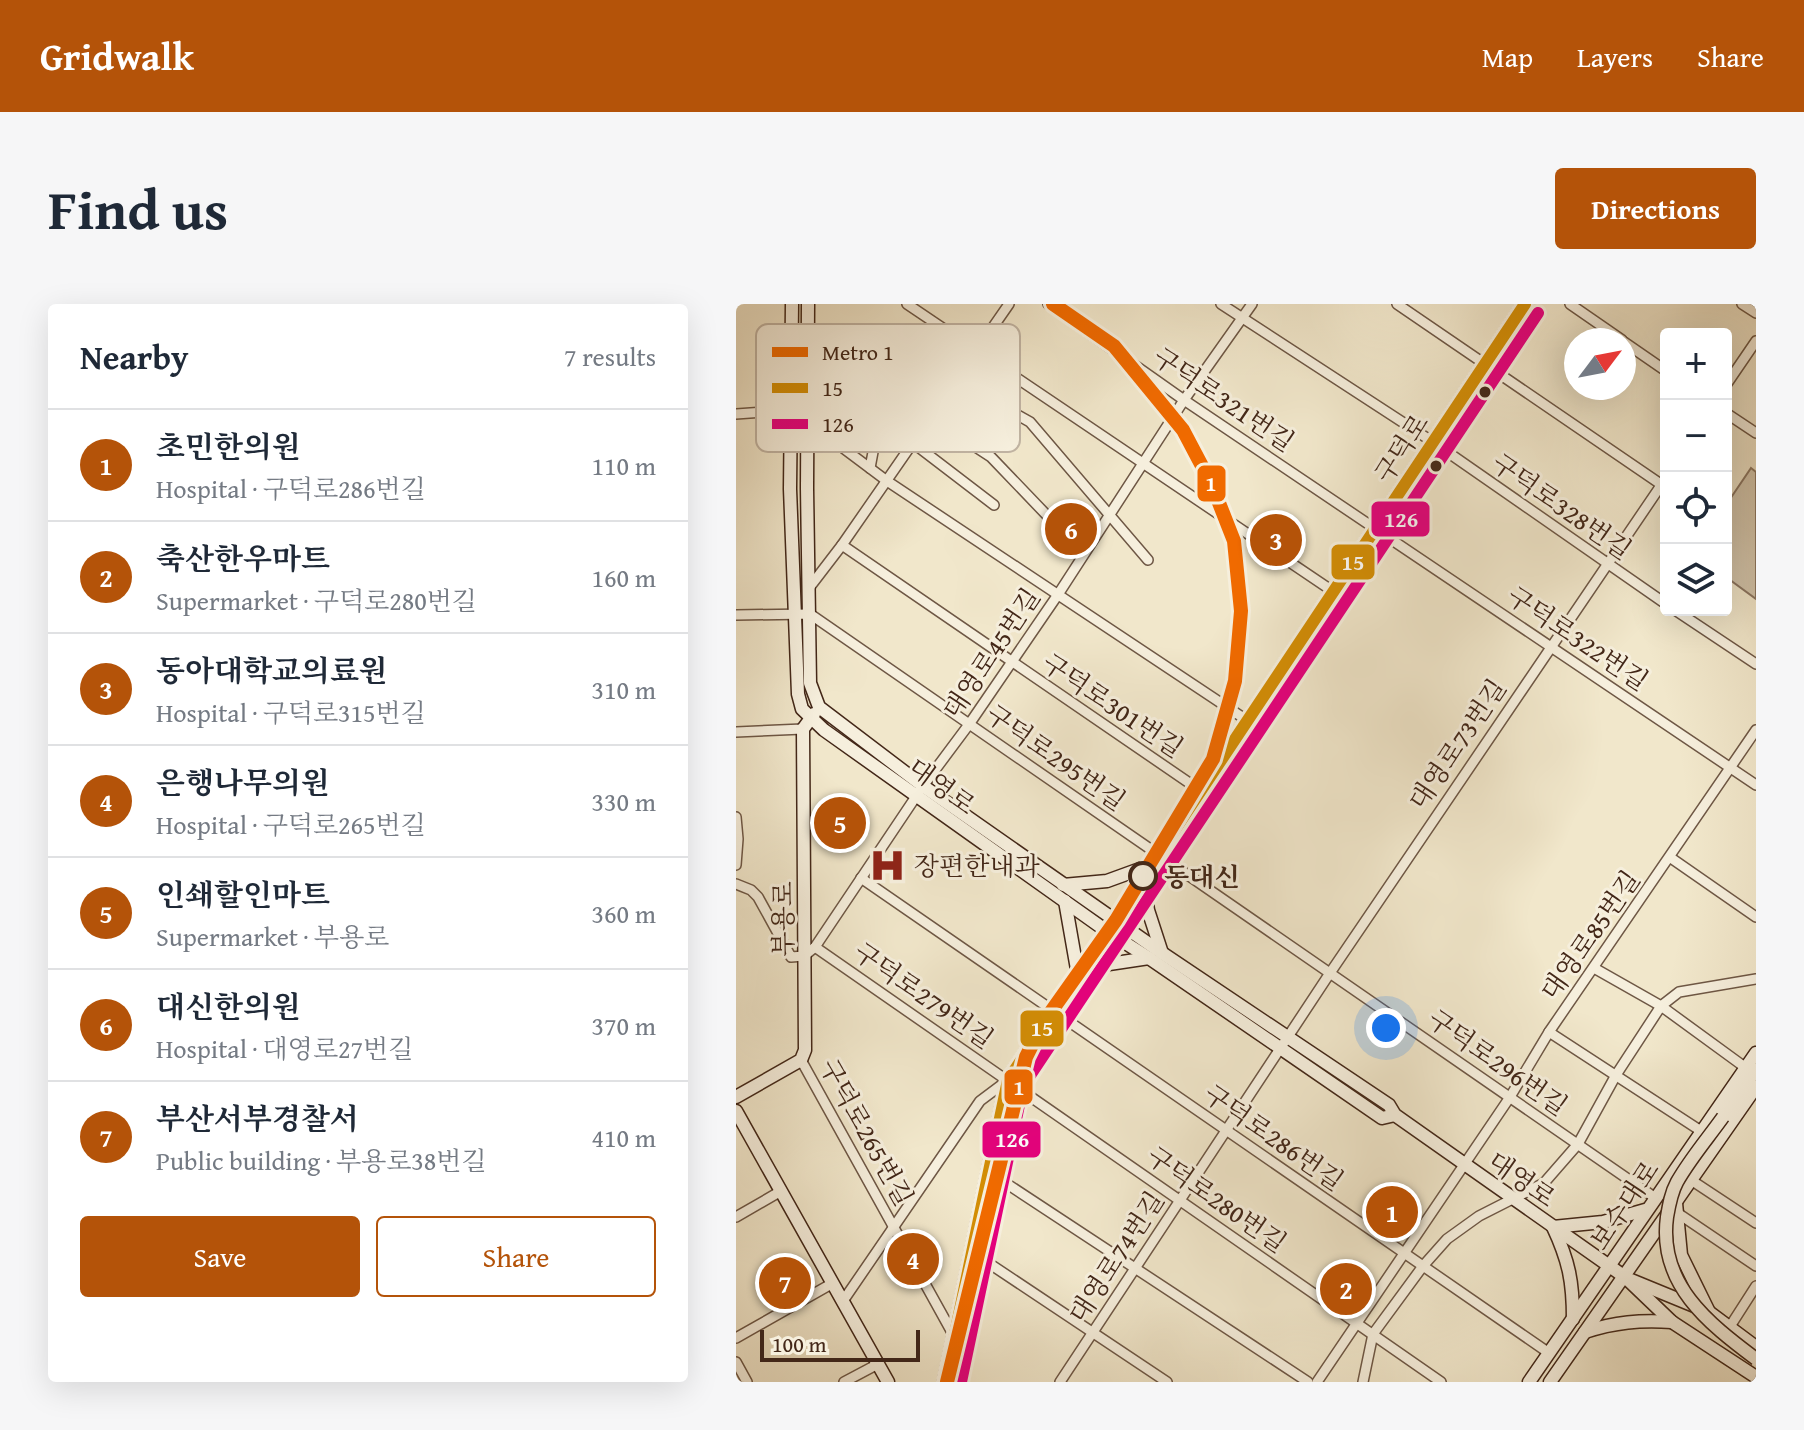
<!DOCTYPE html>
<meta charset="utf-8">
<style>
:root{--surface:#fff;--page:#f6f6f7;--text:#1f2937;--muted:#747a83;--line:#e0e1e3;--accent:#b45309}
body{margin:0;font-family:"Gentium Book Plus","Noto Serif KR",serif;background:var(--page);color:var(--text)}
.controls{position:absolute;right:24px;top:24px;display:grid;overflow:hidden;border-radius:8px;box-shadow:0 8px 32px #0002}
.controls button{width:72px;height:72px;display:grid;place-items:center;padding:0;border:0;border-bottom:2px solid var(--line);background:var(--surface);color:var(--text);font:40px sans-serif}
.compass{position:absolute;left:828px;top:24px;width:72px;height:72px;border-radius:50%;background:var(--surface);box-shadow:0 8px 32px #0002;rotate:58deg}
.scale{position:absolute;left:24px;bottom:20px;width:160px;box-sizing:border-box;padding-left:8px;border:4px solid #432718;border-top:0;font-size:22px;line-height:28px;white-space:nowrap;color:#432718;-webkit-text-stroke:6px #f6efdd;paint-order:stroke}
.you{position:absolute;left:650px;top:724px;width:28px;height:28px;margin:-20px;border:6px solid #fff;border-radius:50%;background:#1a73e8;box-shadow:0 0 0 12px #1a73e833}
.badge{display:grid;place-items:center;width:52px;height:52px;border-radius:50%;background:var(--accent);color:#fff;font-size:26px;font-weight:700}
.pin{position:absolute;translate:-50% -50%;border:4px solid #fff;box-shadow:0 2px 8px #0006}
.list{margin:0;padding:0;list-style:none}
h2{display:flex;justify-content:space-between;align-items:center;height:104px;margin:0;padding:0 32px;font-size:34px}
h2 small{font-size:26px;font-weight:400;color:var(--muted)}
.list li{display:grid;grid-template-columns:52px 1fr auto;gap:24px;align-items:center;box-sizing:border-box;height:112px;padding:0 32px;border-top:2px solid var(--line)}
.list b{display:block;font-size:30px;white-space:nowrap}
.list p{margin:0;font-size:26px;white-space:nowrap;color:var(--muted)}
.list em{font-size:26px;font-style:normal;color:var(--muted)}
.actions{display:flex;gap:16px;padding:24px 32px}
.actions a{flex:1;padding:18px 0;border:2px solid var(--accent);border-radius:8px;text-align:center;font-size:28px;color:var(--accent)}
.actions .main{background:var(--accent);color:#fff}
.icon{flex:none;width:44px;height:44px;fill:none;stroke:currentColor;stroke-width:2;stroke-linecap:round;stroke-linejoin:round}
.map{position:relative;flex:none;width:1020px;height:1078px;overflow:hidden;border-radius:8px}
header{display:flex;align-items:center;gap:48px;box-sizing:border-box;height:112px;padding:0 40px;background:var(--accent);color:#fff}
header strong{font-size:38px}
nav{display:flex;gap:44px;margin-inline-start:auto;font-size:28px}
.intro{display:flex;align-items:center;justify-content:space-between;box-sizing:border-box;height:192px;padding:0 48px}
h1{margin:0;font-size:56px}
.button{padding:20px 36px;border-radius:8px;background:var(--accent);color:#fff;font-size:28px;font-weight:700}
main{display:flex;gap:48px;padding:0 48px}
aside{flex:1;background:var(--surface);border-radius:8px;box-shadow:0 8px 32px #0002}
.map>svg:first-child{display:block}
.green{fill:#d3c6ad;stroke:#8b7662;stroke-width:2}
.lines{fill:none;stroke-linecap:round;stroke-linejoin:round}
.minor-casing{stroke:#6e5745;stroke-width:12}
.secondary-casing{stroke:#432718;stroke-width:15}
.primary-casing{stroke:#432718;stroke-width:17}
.minor{stroke:#f6efdd;stroke-width:9}
.secondary{stroke:#f6efdd;stroke-width:12}
.primary{stroke:#f1e7cb;stroke-width:14}
.secondary-bridge-casing{stroke:#432718;stroke-width:15;stroke-linecap:butt}
.secondary-bridge{stroke:#f6efdd;stroke-width:12}
.bus-1-casing{stroke:#f6efdd;stroke-width:18}
.bus-2-casing{stroke:#f6efdd;stroke-width:18}
.bus-1{stroke:#d38d05;stroke-width:12}
.bus-2{stroke:#e5007d;stroke-width:12}
.metro-1-casing{stroke:#f6efdd;stroke-width:20}
.metro-1{stroke:#f06a00;stroke-width:14}
.bus-dot{fill:#432718;stroke:#f6efdd;stroke-width:3}
.stop-dot{fill:#f6efdd;stroke:#432718;stroke-width:4}
.labels{text-anchor:middle;dominant-baseline:central;stroke-width:6;stroke-linejoin:round;paint-order:stroke}
.street-label{font-size:26px;fill:#432718;stroke:#f6efdd}
.poi-label{font-size:26px;fill:#432718;stroke:#f6efdd;text-anchor:start}
.stop-label{font-size:26px;font-weight:bold;fill:#432718;stroke:#f6efdd;text-anchor:start}
.key{fill:#f6efdd;stroke:#c0b3a2;stroke-width:2}
.key-label{font-size:22px;fill:#432718}
.line-badge{stroke:#f6efdd;stroke-width:3}
.badge-label{font-size:22px;text-anchor:middle;font-weight:bold;fill:#fff}
</style>
<header>
<strong>Gridwalk</strong>
<nav><a>Map</a><a>Layers</a><a>Share</a></nav>
</header>
<div class="intro"><h1>Find us</h1><a class="button">Directions</a></div>
<main>
<aside>
<h2>Nearby<small>7 results</small></h2>
<ul class="list">
<li><span class="badge">1</span><div><b>초민한의원</b><p>Hospital · 구덕로286번길</p></div><em>110 m</em></li>
<li><span class="badge">2</span><div><b>축산한우마트</b><p>Supermarket · 구덕로280번길</p></div><em>160 m</em></li>
<li><span class="badge">3</span><div><b>동아대학교의료원</b><p>Hospital · 구덕로315번길</p></div><em>310 m</em></li>
<li><span class="badge">4</span><div><b>은행나무의원</b><p>Hospital · 구덕로265번길</p></div><em>330 m</em></li>
<li><span class="badge">5</span><div><b>인쇄할인마트</b><p>Supermarket · 부용로</p></div><em>360 m</em></li>
<li><span class="badge">6</span><div><b>대신한의원</b><p>Hospital · 대영로27번길</p></div><em>370 m</em></li>
<li><span class="badge">7</span><div><b>부산서부경찰서</b><p>Public building · 부용로38번길</p></div><em>410 m</em></li>
</ul>
<div class="actions"><a class="main">Save</a><a>Share</a></div>
</aside>
<div class="map">
<svg width="1020" height="1078" viewBox="0 0 1020 1078">
<rect width="100%" height="100%" fill="#f1e7cb"/>
<filter id="stains"><feTurbulence type="fractalNoise" baseFrequency=".0025" numOctaves="4"/><feColorMatrix values="0 0 0 0 .2 0 0 0 0 .09 0 0 0 0 .02 0 0 0 .5 -.17"/></filter>
<radialGradient id="worn" r=".72"><stop offset=".6" stop-color="#630" stop-opacity="0"/><stop offset="1" stop-color="#630" stop-opacity=".3"/></radialGradient>
<polygon class="green" points="1015,164 1020,168 1020,295 990,273 990,201"/>
<g class="lines">
<defs>
<g id="minor">
<polyline points="171,0 598,288"/>
<polyline points="312,0 448,96 1020,481"/>
<polyline points="485,0 697,138 930,300"/>
<polyline points="661,0 926,181"/>
<polyline points="834,0 886,36"/>
<polyline points="1006,0 1020,9"/>
<polyline points="72,23 195,114 255,153 347,249"/>
<polyline points="888,38 930,67"/>
<polyline points="990,81 1020,37"/>
<polyline points="254,105 276,108 294,118 412,256"/>
<polyline points="990,109 1020,129"/>
<polyline points="0,110 54,106"/>
<polyline points="71,117 151,177 512,417"/>
<polyline points="177,139 258,201"/>
<polyline points="134,164 137,148 136,131 151,81"/>
<polyline points="106,241 465,487"/>
<polyline points="73,284 106,241 273,0"/>
<polyline points="939,306 1020,360"/>
<polyline points="0,311 74,310 918,893"/>
<polyline points="0,428 67,425"/>
<polyline points="0,513 2,535 0,561"/>
<polyline points="935,554 1020,613"/>
<polyline points="125,574 813,1049"/>
<polyline points="0,580 15,586 22,593 55,653 68,652 79,643 187,482 234,419 323,289 448,96 516,0"/>
<polyline points="79,643 705,1078"/>
<polyline points="858,664 925,702 1010,764"/>
<polyline points="813,728 965,827"/>
<polyline points="65,756 218,1032"/>
<polyline points="253,868 572,1078"/>
<polyline points="955,876 1020,919"/>
<polyline points="940,908 1020,962"/>
<polyline points="0,913 45,887"/>
<polyline points="236,948 431,1078"/>
<polyline points="107,997 244,797 272,776"/>
<polyline points="993,1024 1020,982"/>
<polyline points="0,1034 97,979"/>
<polyline points="0,1058 11,1078"/>
<polyline points="108,1078 142,1060"/>
<polyline points="324,1078 594,669 930,174"/>
<polyline points="581,1078 774,793 813,728 1020,426"/>
<polyline points="627,1078 637,1030 687,962 711,935 743,912 808,879 842,840 880,771 925,702 943,688 1020,675"/>
</g>
<g id="secondary">
<polyline points="56,0 54,185 62,390 66,405 88,426 372,628 413,654 646,814 659,811"/>
<polyline points="72,0 71,184 74,379 83,403 187,482 426,649 653,801 659,811 889,973 936,1018 1020,1073"/>
<polyline points="407,573 412,606 426,649"/>
<polyline points="327,581 371,577 415,561"/>
<polyline points="329,597 342,671 373,660 413,654"/>
<polyline points="0,793 65,756 69,746 67,425 78,410"/>
<polyline points="0,807 152,1078"/>
<polyline points="987,813 1020,766"/>
<polyline points="940,899 945,951 973,1008"/>
<polyline points="895,976 973,1008 1020,1043"/>
<path d="M 837,1015 C 837,978 833,957 817,923 L 867,918 L 909,906"/>
<path d="M 849,1028 C 879,1018 904,1016 936,1018"/>
<polyline points="793,1078 1020,749"/>
<polyline points="814,1078 1020,783"/>
</g>
<polyline id="primary" points="209,1078 272,776 789,0"/>
</defs>
<use href="#minor" class="minor-casing"/>
<use href="#secondary" class="secondary-casing"/>
<use href="#primary" class="primary-casing"/>
<use href="#minor" class="minor"/>
<use href="#secondary" class="secondary"/>
<use href="#primary" class="primary"/>
<defs>
<path id="secondary-bridge" d="M 987,813 C 972,834 954,855 941,878 C 935,889 933,901 931,913 C 922,980 972,1019 1020,1055"/>
</defs>
<use href="#secondary-bridge" class="secondary-bridge-casing"/>
<use href="#secondary-bridge" class="secondary-bridge"/>
<defs>
<polyline id="bus-1" points="209,1078 272,776 789,0"/>
<polyline id="bus-2" points="225,1078 287,782 802,9"/>
</defs>
<use href="#bus-1" class="bus-1-casing"/>
<use href="#bus-2" class="bus-2-casing"/>
<use href="#bus-1" class="bus-1"/>
<use href="#bus-2" class="bus-2"/>
<defs>
<polyline id="metro-1" points="211,1078 290,753 307,719 380,616 477,455 499,377 505,307 498,237 476,181 447,126 378,42 317,0"/>
</defs>
<use href="#metro-1" class="metro-1-casing"/>
<use href="#metro-1" class="metro-1"/>
</g>
<defs>
<symbol id="hospital-bare" viewBox="-9 -9 18 18"><path d="M-5-5h3v3.5h4V-5h3V5h-3V1.5h-4V5h-3Z" fill="#8f2418" stroke="#f6efdd" stroke-width="2.5" paint-order="stroke"/></symbol>
</defs>
<g fill-rule="evenodd">
<use href="#hospital-bare" x="126" y="536" width="51" height="51"/>
</g>
<g class="bus-dot">
<circle cx="749" cy="88" r="7"/>
<circle cx="700" cy="162" r="7"/>
</g>
<circle class="stop-dot" cx="407" cy="572" r="13"/>
<g class="labels">
<g class="street-label">
<text transform="translate(488 95) rotate(34)">구덕로321번길</text>
<text transform="translate(665 144) rotate(-57)">구덕로</text>
<text transform="translate(826 202) rotate(35)">구덕로328번길</text>
<text transform="translate(842 334) rotate(34)">구덕로322번길</text>
<text transform="translate(255 349) rotate(-56)">대영로45번길</text>
<text transform="translate(377 401) rotate(34)">구덕로301번길</text>
<text transform="translate(721 440) rotate(-56)">대영로73번길</text>
<text transform="translate(320 453) rotate(35)">구덕로295번길</text>
<text transform="translate(206 482) rotate(36)">대영로</text>
<text transform="translate(46 615) rotate(-90)">부용로</text>
<text transform="translate(854 631) rotate(-55)">대영로85번길</text>
<text transform="translate(188 691) rotate(35)">구덕로279번길</text>
<text transform="translate(762 758) rotate(35)">구덕로296번길</text>
<text transform="translate(131 828) rotate(61)">구덕로265번길</text>
<text transform="translate(538 833) rotate(35)">구덕로286번길</text>
<text transform="translate(786 875) rotate(35)">대영로</text>
<text transform="translate(481 895) rotate(35)">구덕로280번길</text>
<text transform="translate(888 901) rotate(-56)">보수대로</text>
<text transform="translate(380 953) rotate(-57)">대영로74번길</text>
</g>
<g class="poi-label">
<text x="178" y="561">장편한내과</text>
</g>
<g class="stop-label">
<text x="428" y="572">동대신</text>
</g>
</g>
<rect x="20" y="20" width="264" height="128" rx="12" class="key"/>
<rect x="36" y="43" width="36" height="10" fill="#f06a00"/>
<rect x="36" y="79" width="36" height="10" fill="#d38d05"/>
<rect x="36" y="115" width="36" height="10" fill="#e5007d"/>
<g class="key-label">
<text x="86" y="56">Metro 1</text>
<text x="86" y="92">15</text>
<text x="86" y="128">126</text>
</g>
<g class="line-badge">
<rect x="460" y="160" width="31" height="39" rx="8" fill="#f06a00"/>
<rect x="634" y="196" width="61" height="38" rx="8" fill="#e5007d"/>
<rect x="594" y="239" width="46" height="38" rx="8" fill="#d38d05"/>
<rect x="283" y="705" width="46" height="39" rx="8" fill="#d38d05"/>
<rect x="267" y="764" width="31" height="38" rx="8" fill="#f06a00"/>
<rect x="245" y="816" width="61" height="39" rx="8" fill="#e5007d"/>
</g>
<g class="badge-label">
<text x="475" y="187">1</text>
<text x="665" y="223">126</text>
<text x="617" y="266">15</text>
<text x="306" y="732">15</text>
<text x="283" y="791">1</text>
<text x="276" y="843">126</text>
</g>
<rect width="100%" height="100%" filter="url(#stains)"/>
<rect width="100%" height="100%" fill="url(#worn)"/>
</svg>
<div class="controls">
<button>+</button>
<button>−</button>
<button><svg class="icon" aria-label="locate" viewBox="0 0 24 24"><circle cx="12" cy="12" r="6"/><path d="M12 2v4M12 18v4M2 12h4M18 12h4"/></svg></button>
<button><svg class="icon" aria-label="layers" viewBox="0 0 24 24"><path d="M12 4l9 5-9 5-9-5zM3 14l9 5 9-5"/></svg></button>
</div>
<svg class="compass" viewBox="-18 -18 36 36"><path d="M0-13l5 13h-10z" fill="#e53935"/><path d="M0 13l5-13h-10z" fill="#747a83"/></svg>
<div class="scale">100 m</div>
<div class="you"></div>
<div class="pin badge" style="left:656px;top:908px">1</div>
<div class="pin badge" style="left:610px;top:985px">2</div>
<div class="pin badge" style="left:540px;top:236px">3</div>
<div class="pin badge" style="left:177px;top:955px">4</div>
<div class="pin badge" style="left:104px;top:519px">5</div>
<div class="pin badge" style="left:335px;top:225px">6</div>
<div class="pin badge" style="left:49px;top:979px">7</div>
</div>
</main>
